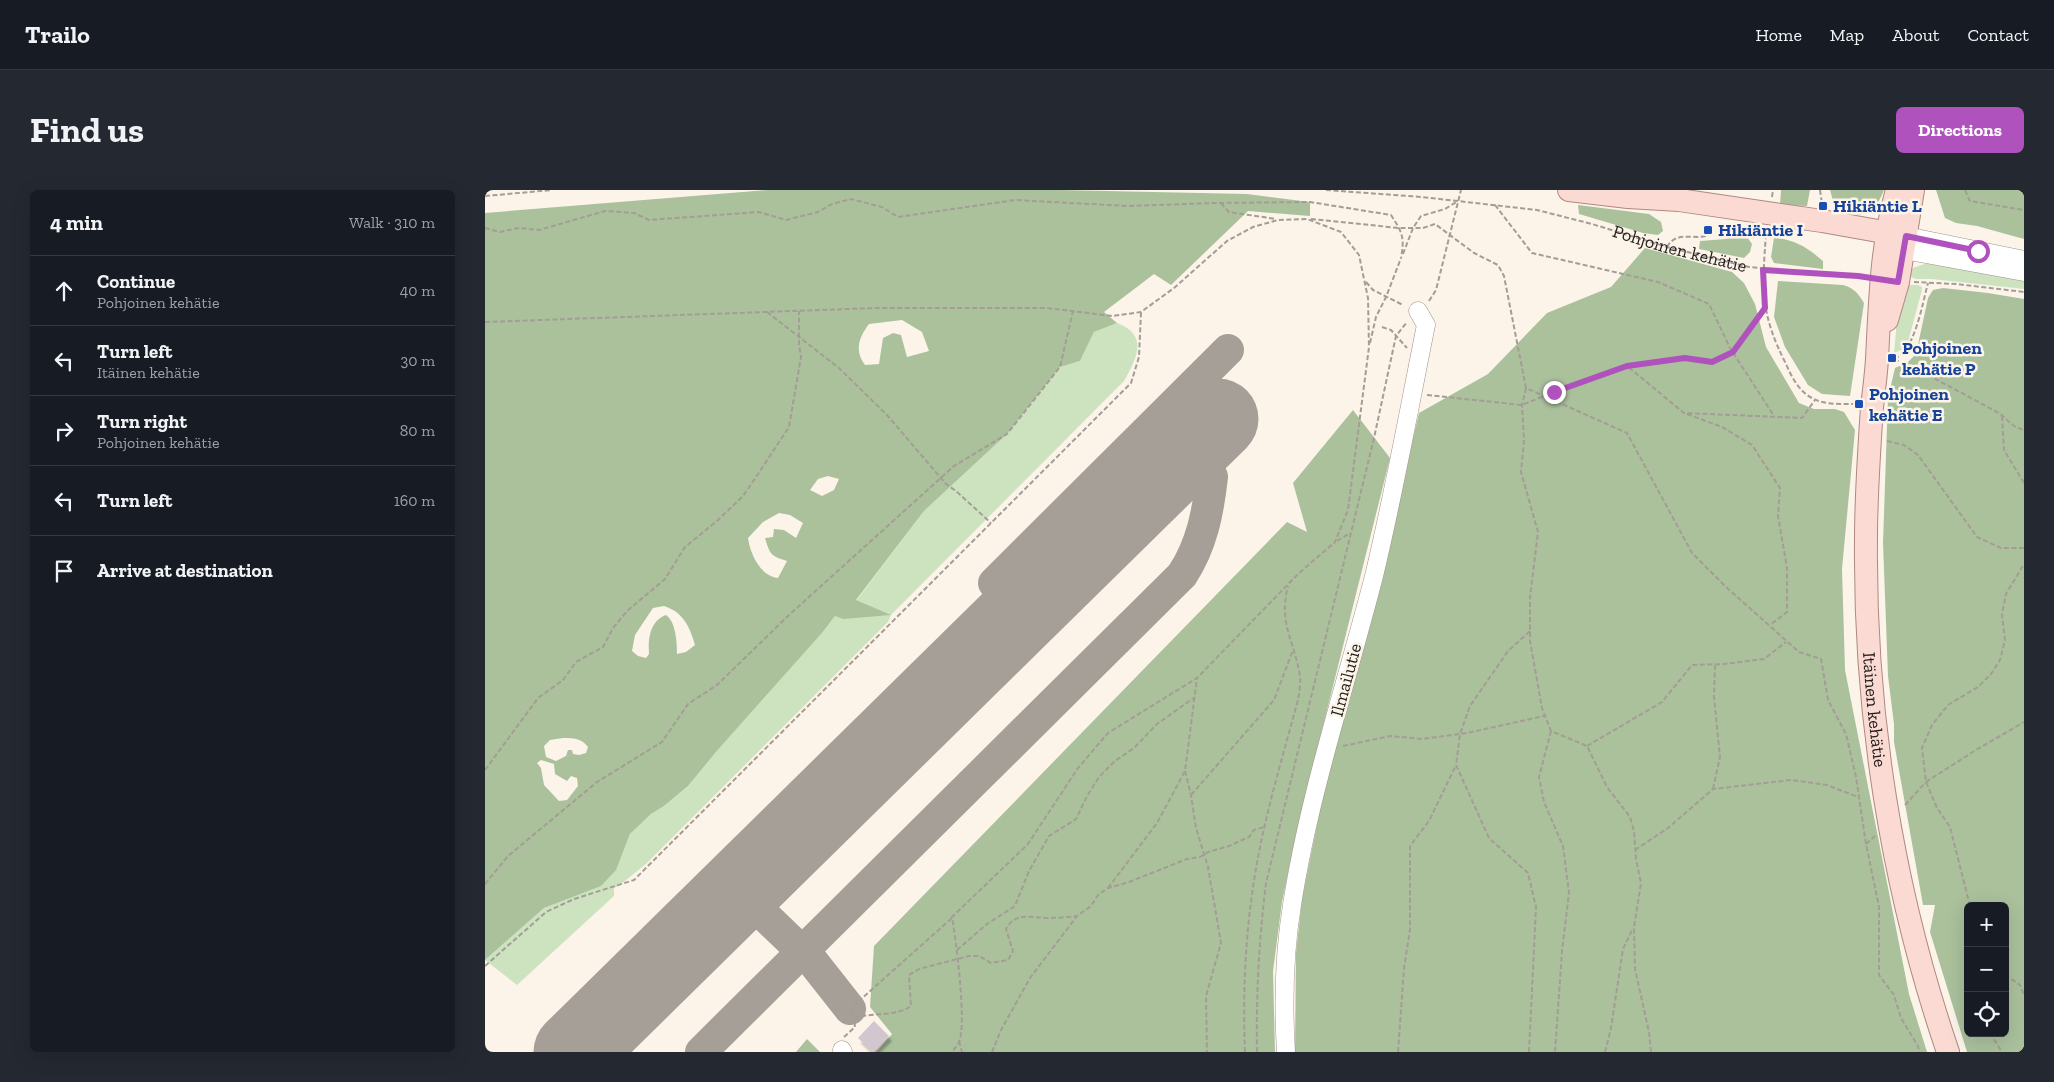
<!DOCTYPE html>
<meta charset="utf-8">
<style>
:root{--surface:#171b24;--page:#242831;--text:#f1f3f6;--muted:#9ea1a6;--line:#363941;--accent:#af52bd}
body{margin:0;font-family:"Zilla Slab",serif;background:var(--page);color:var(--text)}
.controls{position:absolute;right:15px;bottom:15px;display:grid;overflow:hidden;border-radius:8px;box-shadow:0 5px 20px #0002}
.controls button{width:45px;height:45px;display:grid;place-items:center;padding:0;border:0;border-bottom:1px solid var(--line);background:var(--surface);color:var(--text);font:25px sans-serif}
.stop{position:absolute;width:15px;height:15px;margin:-11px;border:4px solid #af52bd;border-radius:50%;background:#fff}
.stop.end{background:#af52bd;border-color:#fff;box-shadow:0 1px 5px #0008}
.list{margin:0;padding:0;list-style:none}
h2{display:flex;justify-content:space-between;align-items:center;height:65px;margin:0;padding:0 20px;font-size:21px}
h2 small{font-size:16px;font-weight:400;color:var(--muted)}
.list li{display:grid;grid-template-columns:32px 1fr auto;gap:15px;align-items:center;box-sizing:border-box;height:70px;padding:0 20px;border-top:1px solid var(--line)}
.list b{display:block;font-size:19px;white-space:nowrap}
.list p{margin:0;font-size:16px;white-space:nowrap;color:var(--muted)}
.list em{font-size:16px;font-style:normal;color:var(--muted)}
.icon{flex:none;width:28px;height:28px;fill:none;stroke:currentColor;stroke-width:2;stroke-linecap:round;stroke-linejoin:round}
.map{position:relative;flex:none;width:1539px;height:862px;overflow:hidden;border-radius:8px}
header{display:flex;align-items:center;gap:30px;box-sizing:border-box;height:70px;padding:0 25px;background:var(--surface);border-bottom:1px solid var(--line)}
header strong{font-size:24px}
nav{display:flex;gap:28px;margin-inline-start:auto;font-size:18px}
.intro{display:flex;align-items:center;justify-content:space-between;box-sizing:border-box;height:120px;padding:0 30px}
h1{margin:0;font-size:35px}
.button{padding:12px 22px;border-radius:8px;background:var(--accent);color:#fff;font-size:18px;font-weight:700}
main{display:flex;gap:30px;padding:0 30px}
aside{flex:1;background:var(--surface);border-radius:8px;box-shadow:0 5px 20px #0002}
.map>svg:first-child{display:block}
.green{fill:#cde3c0}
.forest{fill:#aac19c;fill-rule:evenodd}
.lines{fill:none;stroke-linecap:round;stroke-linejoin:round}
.taxiway{stroke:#a59f97;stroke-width:32}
.runway{stroke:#a59f97;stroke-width:81}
.building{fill:#d3c7cf;filter:url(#shadow)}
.minor-casing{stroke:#9d958b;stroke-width:19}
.major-casing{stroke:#ae8980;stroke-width:24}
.path{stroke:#a39d95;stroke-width:2;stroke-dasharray:5 2.5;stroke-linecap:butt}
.minor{stroke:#fff;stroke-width:18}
.major{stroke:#fbdad3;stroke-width:22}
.route{stroke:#af52bd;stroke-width:6}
.transit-dot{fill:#1a4fb4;stroke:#fcf4e9;stroke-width:2}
.labels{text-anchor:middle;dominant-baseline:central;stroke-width:5;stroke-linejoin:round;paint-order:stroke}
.transit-label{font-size:18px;font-weight:bold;fill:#164399;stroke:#fcf4e9;text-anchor:start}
.street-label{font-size:18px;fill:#24211d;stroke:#fcf4e9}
</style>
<header>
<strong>Trailo</strong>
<nav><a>Home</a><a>Map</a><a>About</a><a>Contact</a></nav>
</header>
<div class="intro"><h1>Find us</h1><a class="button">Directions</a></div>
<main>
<aside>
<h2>4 min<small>Walk · 310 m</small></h2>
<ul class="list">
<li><svg class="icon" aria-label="ahead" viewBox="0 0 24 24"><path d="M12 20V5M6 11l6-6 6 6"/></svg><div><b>Continue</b><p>Pohjoinen kehätie</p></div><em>40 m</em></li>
<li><svg class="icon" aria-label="left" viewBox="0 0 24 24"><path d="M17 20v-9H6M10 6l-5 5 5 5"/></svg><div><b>Turn left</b><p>Itäinen kehätie</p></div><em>30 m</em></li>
<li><svg class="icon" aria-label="right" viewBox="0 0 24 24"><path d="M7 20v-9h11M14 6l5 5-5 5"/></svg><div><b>Turn right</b><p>Pohjoinen kehätie</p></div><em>80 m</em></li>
<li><svg class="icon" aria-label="left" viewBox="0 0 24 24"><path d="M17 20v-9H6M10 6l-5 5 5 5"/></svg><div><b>Turn left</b></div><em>160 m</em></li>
<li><svg class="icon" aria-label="arrive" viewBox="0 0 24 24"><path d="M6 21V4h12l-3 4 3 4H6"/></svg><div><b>Arrive at destination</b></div></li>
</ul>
</aside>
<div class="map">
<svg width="1539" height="862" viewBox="0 0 1539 862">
<defs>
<filter id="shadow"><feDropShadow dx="3" dy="5" stdDeviation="1" flood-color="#0004"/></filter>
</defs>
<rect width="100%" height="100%" fill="#fcf4e9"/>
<g class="green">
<polygon points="1442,73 1539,89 1539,99 1446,89 1431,89 1423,86 1428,78"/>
<polygon points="1418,95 1433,95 1437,97 1437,100 1423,152 1419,159 1409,163 1413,119"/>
<path d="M 632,133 C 664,145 652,168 639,191 L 406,425 L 403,432 L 162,673 L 134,696 L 129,698 L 129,706 L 32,795 L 0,770 L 59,718 L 116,695 L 131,679 L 145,644 L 166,624 L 179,616 L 203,596 L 231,562 L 337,443 L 350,426 L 405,425 L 371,411 L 439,321 L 522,244 L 575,177 L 595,171 L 609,142 Z"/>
</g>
<g class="forest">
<path d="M 282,0 L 575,0 L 762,4 L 825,12 L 825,26 L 763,21 L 686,95 L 669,84 L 619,122 L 632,133 L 609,142 L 595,171 L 575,177 L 522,244 L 439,321 L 371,410 L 406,425 L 358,429 L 350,426 L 337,443 L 231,562 L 203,596 L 179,616 L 166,624 L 145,644 L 131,680 L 116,696 L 59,718 L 0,770 L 0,23 ZM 417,130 L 437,142 L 444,161 L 422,167 L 416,145 L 408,143 L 398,148 L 394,174 L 380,175 C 369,161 374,147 384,134 ZM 343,286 L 354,289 L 349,300 L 337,306 L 325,300 L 333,289 ZM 294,323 L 305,325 L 318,333 L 311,348 L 299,340 L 289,339 L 288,347 L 280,348 C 285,365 286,366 302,371 L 293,388 C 275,386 265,363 263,348 L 278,332 ZM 179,416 C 198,422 205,437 210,455 L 201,462 L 192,464 C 192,452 191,432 181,425 C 165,431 163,448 164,464 L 161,468 L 153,466 L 147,461 L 150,445 L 168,418 ZM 78,548 C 89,548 96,548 103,557 L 101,563 L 94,565 L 88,564 L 87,560 L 83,560 L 81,566 L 71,571 L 61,567 L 59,556 L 65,550 ZM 56,570 L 69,574 L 70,584 L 82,591 L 86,586 L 92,588 L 93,596 L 82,610 L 74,611 L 59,595 L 56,578 L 52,573 Z"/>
<polygon points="1296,0 1325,0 1322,16 1295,15"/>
<path d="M 1345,0 L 1399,0 C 1388,28 1374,31 1349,14 Z"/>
<polygon points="1451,0 1535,0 1539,2 1539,49 1492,36 1471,33 1460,28"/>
<polygon points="1093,15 1164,24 1176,32 1178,41 1173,45 1158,43 1094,24"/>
<polygon points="1252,44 1262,47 1267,54 1265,62 1259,68 1214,59 1215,51 1241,49"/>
<path d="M 1289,48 C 1309,49 1323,58 1338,71 L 1338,79 L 1289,73 L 1286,67 Z"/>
<polygon points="1160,58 1247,82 1259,93 1270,114 1281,157 1314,213 1329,219 1350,219 1359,222 1370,240 1357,379 1360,480 1424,804 1442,862 810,862 811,763 817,709 837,610 895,388 934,223 1003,184 1062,123 1126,97"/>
<path d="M 1293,91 L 1358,95 C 1369,98 1373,103 1379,113 L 1365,206 L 1337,204 L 1323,195 L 1300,157 L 1289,127 Z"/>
<path d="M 1458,98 L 1503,103 L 1539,109 L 1539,862 L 1482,862 L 1445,742 L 1450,715 L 1438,715 L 1409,552 L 1409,534 L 1403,486 L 1398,353 L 1403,208 L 1410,178 L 1423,172 L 1431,164 L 1443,108 L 1448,100 ZM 1483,716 L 1520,716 L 1520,843 L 1483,843 Z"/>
<polygon points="868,220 905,268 811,644 797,712 788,781 790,862 391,862 407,844 385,817 389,756 802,332 822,342 808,293"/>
<polygon points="322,849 335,862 311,862"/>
</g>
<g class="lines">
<g class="taxiway">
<polyline points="509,393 743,160"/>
<polyline points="253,700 328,772 365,819"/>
<path d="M 216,862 L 697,385 C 717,355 723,322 727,287 L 702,259"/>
</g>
<polyline class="runway" points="89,862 733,229"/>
</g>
<polygon class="building" points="389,831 404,846 388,862 373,848"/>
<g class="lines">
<defs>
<g id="minor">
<polyline points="1421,46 1539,70"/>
<polyline points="1419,60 1539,82"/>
<polyline points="357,860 358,862"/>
<path d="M 801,862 C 798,813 799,764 807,715 C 824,604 861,495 889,386 C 909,303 924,219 941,135 L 933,121"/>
</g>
<g id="major">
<polyline points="1084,0 1143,7 1194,10 1337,31 1421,46"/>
<path id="s2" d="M 1412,0 C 1396,56 1395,112 1392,169 C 1391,185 1389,201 1387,217 C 1384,261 1381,305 1381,349 C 1379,523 1407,698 1463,862"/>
<polyline points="1402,130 1413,92 1428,0"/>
</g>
</defs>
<use href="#minor" class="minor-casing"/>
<use href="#major" class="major-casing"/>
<g class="path">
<path id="s1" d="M 841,0 L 937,7 L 1052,20 L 1107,34 L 1182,57 L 1264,77 L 1380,87"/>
<polyline points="1335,0 1337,14"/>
<polyline points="1480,0 1485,11 1539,20"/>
<polyline points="0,6 67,0"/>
<polyline points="1287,7 1288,0"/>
<polyline points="736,13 744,22 791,29"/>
<polyline points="1010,15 1047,63 1173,92 1224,114 1245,158 1289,226"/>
<polyline points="826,29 914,38 938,38 950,34 989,63 1013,75 1019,86 1041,198 1142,243 1207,363 1241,397 1314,462 1336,469 1343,510 1361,544 1371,587 1381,654 1394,717 1394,785 1409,805 1416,828 1433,856 1434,862"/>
<path d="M 0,38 L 15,42 L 33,38 L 54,40 L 120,21 L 149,23 L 164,30 L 274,22 L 301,30 L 333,22 L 347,14 L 366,9 L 397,17 L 413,27 L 530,10 L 643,16 L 729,13 L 825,12 L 906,25 C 917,42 920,47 916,68"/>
<path d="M 1281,44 C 1277,99 1275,123 1301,174 C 1307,188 1315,203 1329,209 C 1341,215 1357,214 1371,214"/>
<path d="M 1182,57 C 1193,37 1217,55 1229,41"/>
<polyline points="918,64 928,38 936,26 960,19 973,11"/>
<polyline points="881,92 888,100 918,115"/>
<polyline points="1429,92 1471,94 1539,102"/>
<polyline points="944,111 951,100 976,0"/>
<polyline points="282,122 354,178 402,225 461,294 471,301 506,333"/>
<path d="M 0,132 L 391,118 L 562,118 L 627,126 L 656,122 L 689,98 L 742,51 L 768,37 L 793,30 L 822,29 L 856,42 L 874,65 L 883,108 L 884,157 L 863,320 L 850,352 L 813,384 L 712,488 L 623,543 L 593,578 L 543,654 L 467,727 C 471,750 482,835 474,852 C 472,856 469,859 467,862"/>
<polyline points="897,137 906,140 922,158"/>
<polyline points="885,153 891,127 901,107 916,68"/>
<path d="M 1409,168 C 1429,165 1438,111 1443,93"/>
<path d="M 1409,169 C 1444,185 1477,203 1510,221 C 1524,228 1522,235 1539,240"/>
<polyline points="1142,176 1200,168 1227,172 1248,162 1279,119"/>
<polyline points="1041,198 1037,215 1039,251 1036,282 1053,342 1045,408 1045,451 1057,518 1066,541 1102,556 1122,597 1145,627 1149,641 1151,669 1156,693 1149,737 1150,779 1164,842 1166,862"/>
<polyline points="942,205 1037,215 1069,202 1142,176 1199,223 1317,228 1330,210"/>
<polyline points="1202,224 1237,237 1267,255 1295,298 1293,326 1302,378 1302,422 1285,435"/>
<polyline points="1517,226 1519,260 1539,293"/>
<polyline points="1402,251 1419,255 1433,265 1492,347 1516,358 1539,358"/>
<polyline points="852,351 865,343"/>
<polyline points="1066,541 1054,587 1059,612 1078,656 1084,703 1077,761 1070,862"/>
<polyline points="858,556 905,546 937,549 982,543 1059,526"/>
<polyline points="1102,556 1177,512 1207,475 1239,474 1279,469 1301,452"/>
<polyline points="0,580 53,508 78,490 91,472 118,457 128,438 142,421 180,389 200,357 233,330 258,306 271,287 304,237 316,167 314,154 314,121"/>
<polyline points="700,581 706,605 711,638 723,677 736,753 721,806 722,862"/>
<polyline points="1441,592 1491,560 1539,532"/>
<polyline points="1228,599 1235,567 1229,507 1230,475"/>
<polyline points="706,605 789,510 808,460"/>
<polyline points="1420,615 1441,592"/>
<polyline points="1381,654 1390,646"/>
<polyline points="1150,660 1183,638 1228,599 1306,590 1342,595 1373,607"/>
<polyline points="0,694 23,666 112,592 177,552 203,514 232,495 304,425 469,276 522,244 575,177 588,121"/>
<polyline points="623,698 672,633 700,581 712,488"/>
<polyline points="1485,716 1465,637 1452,618 1441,592 1437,558 1447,535 1463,515 1493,497 1506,484 1515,470 1520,450 1517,424 1521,404 1539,374"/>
<polyline points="472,760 502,734 530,716 544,681 564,646 591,629 602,606 614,587 630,571 649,558 672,534 710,507"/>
<polyline points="0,776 61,722 89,709 149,690 646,193 654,167 656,122"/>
<polyline points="1520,785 1535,795 1539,805"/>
<path d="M 369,828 C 388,822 411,827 426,816 L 424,785 L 434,779 L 484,766 L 494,766 L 506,773 L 523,770 L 528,761 L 521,739 C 531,721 546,728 564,728 C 573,728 583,727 592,726"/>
<polyline points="1505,843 1517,862"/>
<polyline points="359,847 370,837 369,828 365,819 467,728"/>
<polyline points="474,851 477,862"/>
<polyline points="507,862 516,840 545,788 592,726 606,716 613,705 623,698 644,692 702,669 715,667 723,662 744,656 764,647 769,640 779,637"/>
<path d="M 760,862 C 757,788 762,715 778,643 C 788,598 801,554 813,510 C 814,503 816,494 815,487 C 810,451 793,435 803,396"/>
<path d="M 772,862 C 771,804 774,750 781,693 L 889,248 L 911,146 L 922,132"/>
<polyline points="913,862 919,778 925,740 925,656 944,631 971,575"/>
<polyline points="1044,862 1051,717 1043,683 1004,648 971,575 975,544 985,516 1023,461 1045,441"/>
<polyline points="1120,862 1126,838 1138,759 1148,738"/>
</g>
<use href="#minor" class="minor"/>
<use href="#major" class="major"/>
</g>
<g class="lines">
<polyline class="route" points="1069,202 1142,176 1200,168 1227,172 1248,162 1280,118 1278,80 1373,86 1413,92 1421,46 1493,61"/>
</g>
<g class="transit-dot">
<rect x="1333" y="11" width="10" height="10" rx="2.5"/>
<rect x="1218" y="35" width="10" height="10" rx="2.5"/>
<rect x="1402" y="163" width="10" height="10" rx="2.5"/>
<rect x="1369" y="209" width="10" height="10" rx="2.5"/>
</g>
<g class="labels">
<g class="transit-label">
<text x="1348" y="16">Hikiäntie L</text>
<text x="1233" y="40">Hikiäntie I</text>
<text x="1417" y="158">Pohjoinen<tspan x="1417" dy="21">kehätie P</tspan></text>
<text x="1384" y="204">Pohjoinen<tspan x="1384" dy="21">kehätie E</tspan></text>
</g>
<g class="street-label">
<text stroke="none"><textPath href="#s1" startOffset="360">Pohjoinen kehätie</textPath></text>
<text transform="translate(861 490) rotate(-75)">Ilmailutie</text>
<text stroke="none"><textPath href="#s2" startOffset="522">Itäinen kehätie</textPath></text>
</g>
</g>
</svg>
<div class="controls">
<button>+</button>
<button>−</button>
<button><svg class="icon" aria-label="locate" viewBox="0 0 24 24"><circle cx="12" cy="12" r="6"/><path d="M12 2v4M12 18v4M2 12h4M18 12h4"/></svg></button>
</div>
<div class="stop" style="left:1493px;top:61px"></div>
<div class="stop end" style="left:1069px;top:202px"></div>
</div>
</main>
